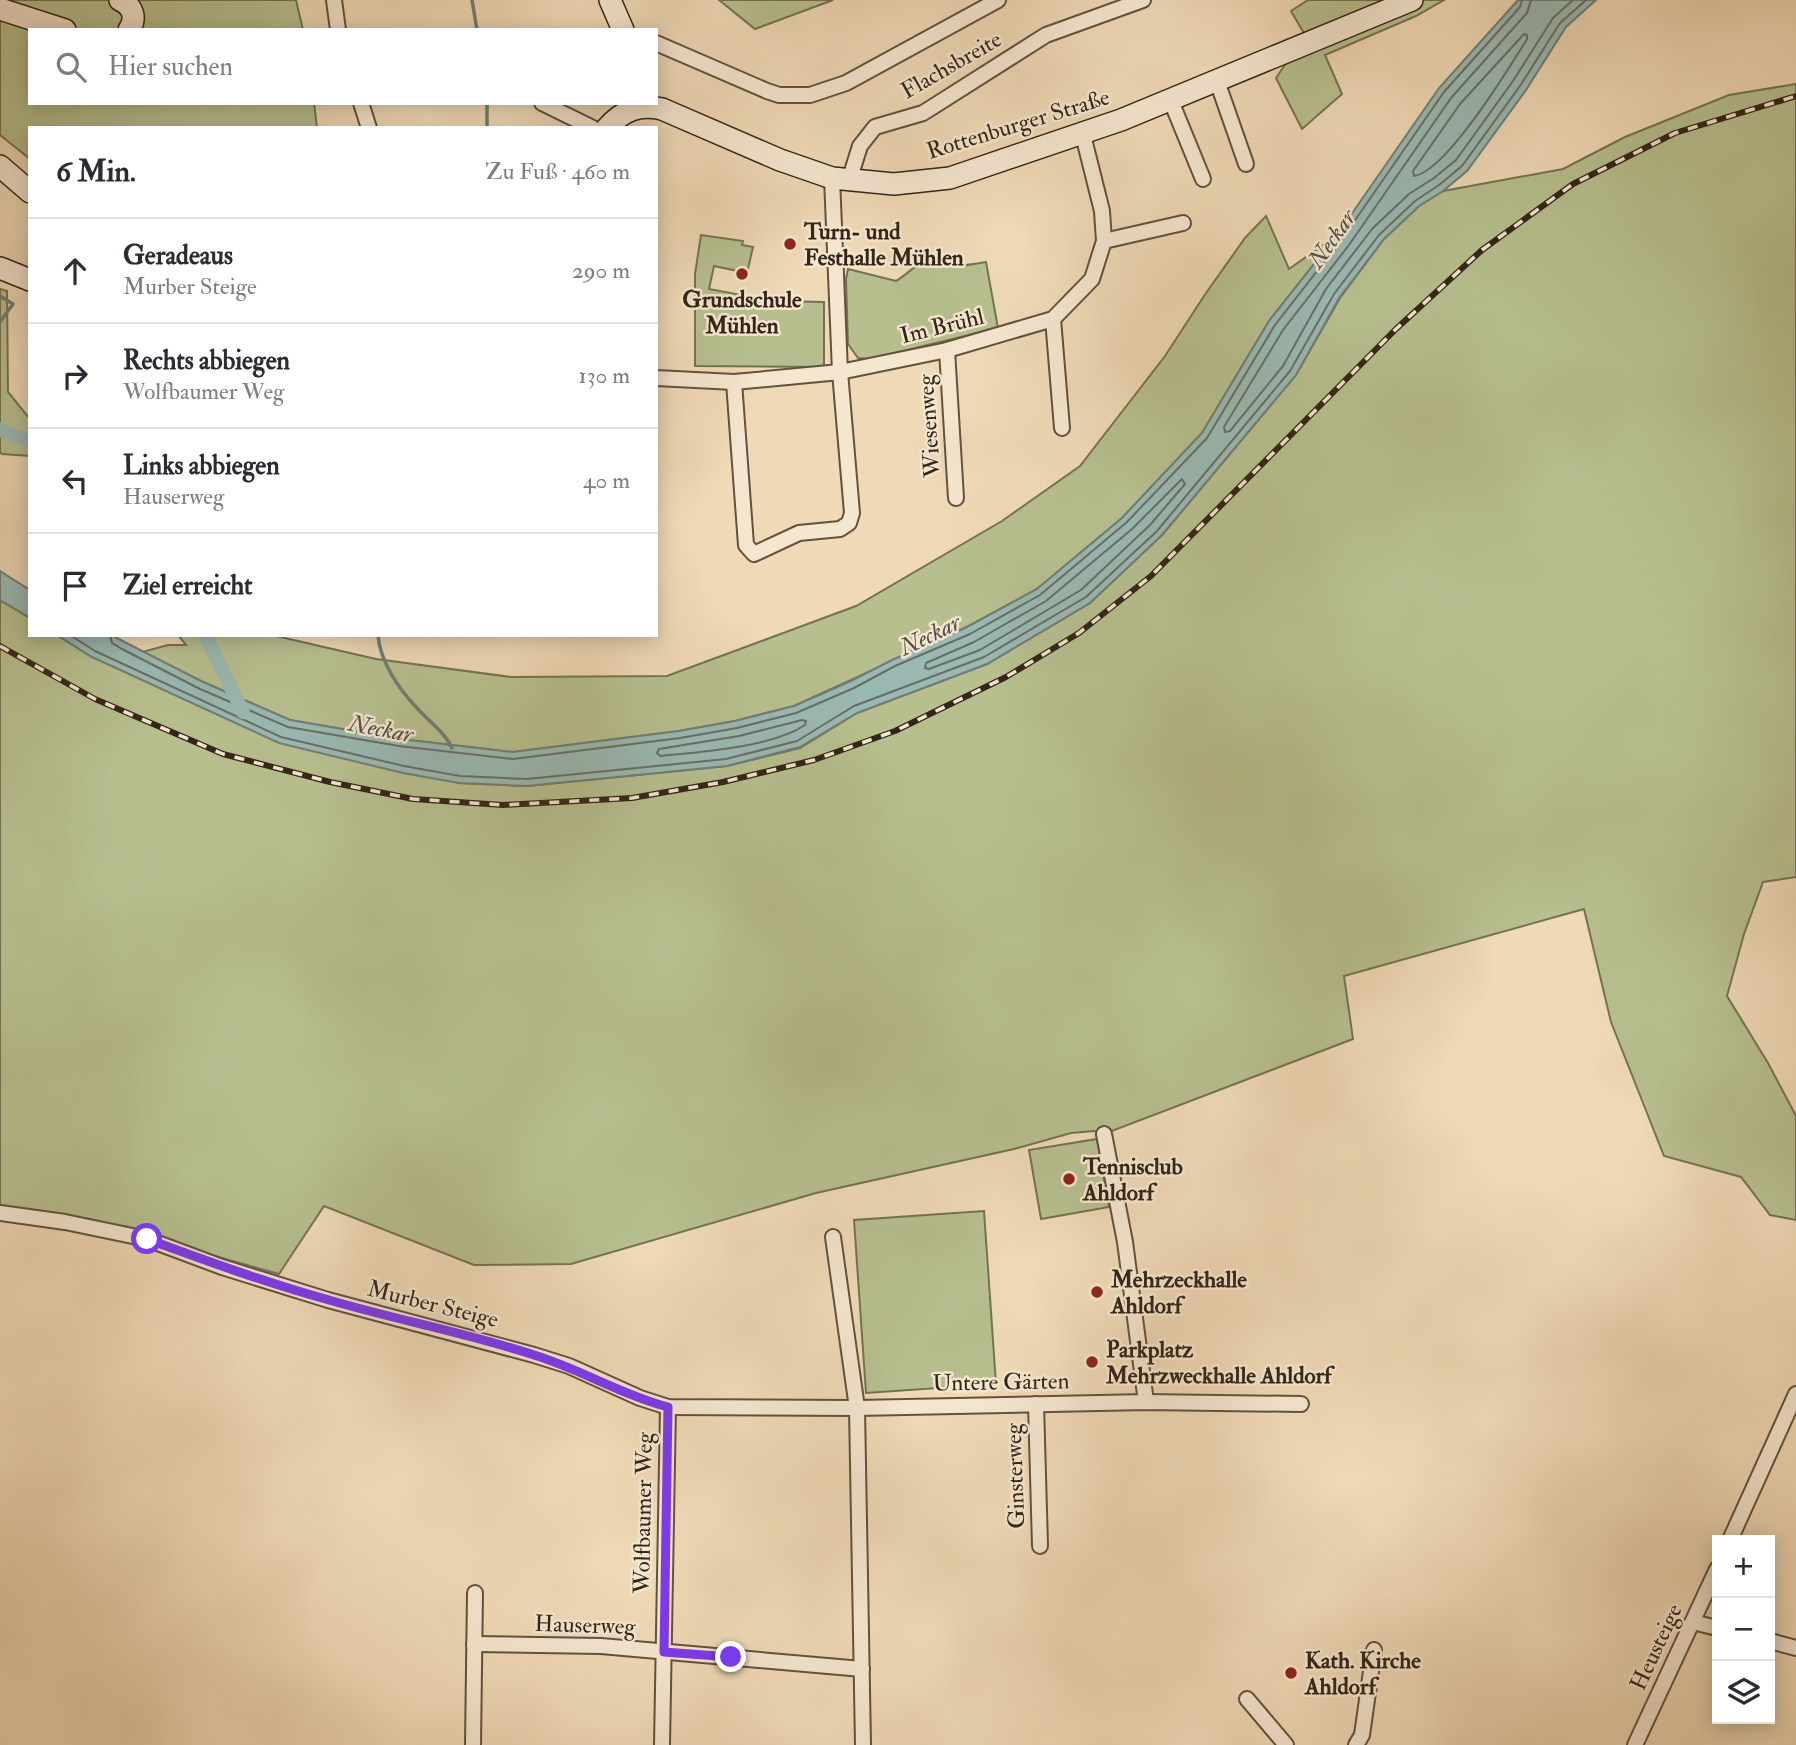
<!DOCTYPE html>
<html lang="de">
<meta charset="utf-8">
<style>
:root{--surface:#fff;--page:#f2f2f3;--text:#2b2b33;--muted:#7c7c81;--line:#e1e1e2}
body{margin:0;font-family:"IM FELL Double Pica",serif;background:var(--page);color:var(--text)}
.controls{position:absolute;right:21px;bottom:21px;display:grid;overflow:hidden;border-radius:0px;box-shadow:0 4px 18px #0003}
.controls button{width:63px;height:63px;display:grid;place-items:center;padding:0;border:0;border-bottom:2px solid var(--line);background:var(--surface);color:var(--text);font:35px sans-serif}
.stop{position:absolute;width:21px;height:21px;margin:-16px;border:5px solid #7c3aed;border-radius:50%;background:#fff}
.stop.end{background:#7c3aed;border-color:#fff;box-shadow:0 2px 7px #0008}
.list{margin:0;padding:0;list-style:none}
h2{display:flex;justify-content:space-between;align-items:center;height:91px;margin:0;padding:0 28px;font-size:30px}
h2 small{font-size:23px;font-weight:400;color:var(--muted)}
.list li{display:grid;grid-template-columns:46px 1fr auto;gap:21px;align-items:center;box-sizing:border-box;height:105px;padding:0 28px;border-top:2px solid var(--line)}
.list b{display:block;font-size:26px;white-space:nowrap}
.list p{margin:0;font-size:23px;white-space:nowrap;color:var(--muted)}
.list em{font-size:23px;font-style:normal;color:var(--muted)}
.icon{flex:none;width:38px;height:38px;fill:none;stroke:currentColor;stroke-width:2;stroke-linecap:round;stroke-linejoin:round}
.map{position:relative;flex:none;width:1796px;height:1745px;overflow:hidden}
.search{position:absolute;background:var(--surface);box-shadow:0 4px 18px #0003;left:28px;top:28px;width:630px;height:77px;display:flex;align-items:center;gap:18px;box-sizing:border-box;padding:0 24px;border-radius:0px;color:var(--muted);font-size:26px}
.panel{position:absolute;background:var(--surface);box-shadow:0 4px 18px #0003;left:28px;top:126px;width:630px;height:511px;border-radius:0px}
.map>svg:first-child{display:block}
.green{fill:#b7bf8f;stroke:#757253;stroke-width:2}
.water{fill:#9ab9b3;stroke:#717e75;stroke-width:2}
.lines{fill:none;stroke-linecap:round;stroke-linejoin:round}
.shore{stroke:#666f65;stroke-width:2}
.stream{stroke:#717e75;stroke-width:3.5}
.canal{stroke:#9ab9b3;stroke-width:14}
.street-casing{stroke:#62523f;stroke-width:18}
.secondary-casing{stroke:#332517;stroke-width:24}
.street{stroke:#f5e6d0;stroke-width:14}
.secondary{stroke:#f5e6d0;stroke-width:21}
.rail-casing{stroke:#332517;stroke-width:6}
.rail{stroke:#f5e6d0;stroke-width:3.5;stroke-dasharray:10;stroke-linecap:butt}
.route{stroke:#7c3aed;stroke-width:9}
.poi-dot{fill:#8f2418;stroke:#f5e6d0;stroke-width:2.5}
.labels{text-anchor:middle;dominant-baseline:central;stroke-width:5;stroke-linejoin:round;paint-order:stroke}
.street-label{font-size:23px;fill:#332517;stroke:#f5e6d0}
.poi-label{font-size:23px;font-weight:bold;fill:#332517;stroke:#f5e6d0;text-anchor:start}
.water-label{font-size:24px;font-style:italic;fill:#525146;stroke:#f5e6d0}
</style>
<div class="map">
<svg width="1796" height="1745" viewBox="0 0 1796 1745">
<rect width="100%" height="100%" fill="#efd9b6"/>
<filter id="stains"><feTurbulence type="fractalNoise" baseFrequency=".00286" numOctaves="4"/><feColorMatrix values="0 0 0 0 .2 0 0 0 0 .09 0 0 0 0 .02 0 0 0 .5 -.17"/></filter>
<radialGradient id="worn" r=".72"><stop offset=".6" stop-color="#630" stop-opacity="0"/><stop offset="1" stop-color="#630" stop-opacity=".3"/></radialGradient>
<g class="green">
<polygon points="0,0 296,0 303,30 30,30 30,103 314,103 317,128 30,128 30,159 0,135"/>
<polygon points="719,0 833,0 755,29"/>
<polygon points="1308,0 1444,0 1416,16 1325,55 1342,94 1302,129 1276,78 1305,35 1291,11"/>
<polygon points="1796,84 1796,877 1763,882 1744,934 1727,996 1768,1063 1796,1116 1796,1220 1770,1215 1741,1177 1664,1156 1611,1022 1584,909 1344,976 1353,1039 1104,1134 1094,1131 1071,1133 1014,1149 816,1193 571,1264 474,1265 324,1206 279,1274 93,1222 0,1209 0,600 30,618 30,635 57,635 92,657 459,783 527,786 727,766 800,748 857,713 987,664 1090,603 1162,535 1296,375 1340,298 1384,239 1419,206 1443,191 1563,169 1625,137 1729,95"/>
<polygon points="1266,216 1289,269 1337,235 1269,321 1202,433 1122,518 1037,589 967,627 794,706 735,721 679,731 513,752 400,739 290,720 203,682 142,652 168,645 186,645 178,635 272,635 376,659 511,677 667,676 856,606 1002,521 1080,466 1165,356 1206,293 1245,238"/>
<polygon points="701,235 743,241 742,245 753,247 747,273 714,266 709,289 774,301 824,302 824,367 695,366 695,274"/>
<path d="M 928,260 C 948,268 965,266 986,262 L 998,328 L 870,359 L 858,358 L 848,344 L 846,279 L 848,269 L 896,281 C 907,275 916,263 928,260 Z"/>
<polygon points="0,289 7,291 8,392 30,419 30,456 2,454 0,452"/>
<polygon points="1097,1139 1109,1207 1041,1219 1029,1150"/>
<polygon points="984,1211 996,1384 866,1393 854,1220"/>
</g>
<g class="water">
<polygon points="1518,0 1596,0 1566,27 1526,90 1467,171 1443,191 1419,206 1384,239 1339,298 1296,375 1162,535 1090,603 987,664 857,713 800,747 727,766 527,786 459,783 403,773 279,743 92,657 57,635 111,635 203,682 290,720 400,739 513,752 679,731 735,721 794,706 851,681 892,660 967,627 1037,589 1122,518 1202,433 1269,321 1337,235 1439,88"/>
<polygon points="0,571 30,590 30,618 0,600"/>
</g>
<g class="lines">
<g class="shore">
<polyline points="1531,0 1527,13 1451,98 1349,245 1283,330 1224,427 1225,432 1230,431 1283,366 1326,289 1372,229 1409,194 1434,178 1456,160 1513,81 1553,18 1573,0"/>
<path d="M 1524,34 L 1527,35 L 1527,39 C 1509,68 1446,172 1414,176 L 1413,171 L 1460,104 Z"/>
<polygon points="1182,479 1185,484 1150,525 1081,590 980,650 929,669 925,668 926,663 974,642 1046,601 1132,529"/>
<polyline points="70,635 95,651 281,737 404,766 460,776 527,779 726,759 797,741 854,706 984,657 1086,597 1157,531 1290,371 1334,294 1379,235 1415,201 1439,185 1462,166 1520,86 1560,23 1586,0"/>
<polyline points="110,635 112,643 122,649 200,689 288,727 399,746 513,759 680,738 737,728 796,713 854,688 895,666 970,634 1040,595 1127,522 1207,438 1275,325 1342,239 1444,92 1520,7 1522,0"/>
<path d="M 802,720 L 806,721 L 805,725 C 773,747 700,752 660,756 L 657,753 L 659,749 L 739,736 Z"/>
</g>
<g class="stream">
<polyline points="472,0 477,30"/>
<polyline points="487,103 487,128"/>
<polyline points="0,296 13,304 0,322"/>
<path d="M 378,635 C 380,661 398,688 416,707 C 428,721 444,731 452,748"/>
</g>
<g class="canal">
<polyline points="0,429 10,435 30,440"/>
<polyline points="205,635 243,712"/>
</g>
<defs>
<g id="street">
<polyline points="334,0 338,30"/>
<polyline points="656,43 767,91 779,95 810,95 846,83 998,0"/>
<polyline points="1217,81 1246,164"/>
<polyline points="1171,101 1203,179"/>
<polyline points="361,103 369,128"/>
<polyline points="542,103 593,128"/>
<polyline points="849,181 860,146 875,127 923,113 1046,35 1143,0"/>
<polyline points="1104,241 1183,223"/>
<polyline points="1053,319 1062,428"/>
<polyline points="947,350 956,498"/>
<polyline points="656,378 734,382 840,372 947,350 1053,319 1092,279 1104,241 1102,211 1083,135"/>
<polyline points="734,382 746,545 754,554 799,533 840,529 849,523 852,513 840,372 832,178"/>
<polyline points="1104,1134 1125,1242 1146,1402"/>
<polyline points="0,1213 65,1222 147,1239 222,1267 328,1300 534,1355 569,1366 640,1398 668,1407 857,1408 1146,1402 1301,1404"/>
<polyline points="833,1237 857,1408 863,1745"/>
<polyline points="1036,1404 1040,1546"/>
<polyline points="1730,1540 1796,1394"/>
<polyline points="1693,1622 1717,1628"/>
<polyline points="1770,1641 1796,1648"/>
<polyline points="474,1644 601,1646 862,1669"/>
<polyline points="1247,1699 1286,1745"/>
<polyline points="473,1745 475,1593"/>
<polyline points="662,1745 668,1407"/>
<polyline points="1356,1745 1362,1735 1374,1650"/>
<polyline points="1635,1745 1717,1569"/>
</g>
<g id="secondary">
<path d="M 120,0 C 133,6 137,18 129,30"/>
<polyline points="610,0 623,30"/>
<polyline points="0,9 65,30"/>
<path d="M 607,128 C 623,110 639,104 662,109 L 780,160 L 832,178 L 894,184 L 950,178 L 1121,120 L 1412,0"/>
<polyline points="0,166 30,192"/>
<polyline points="0,268 30,280"/>
</g>
</defs>
<use href="#street" class="street-casing"/>
<use href="#secondary" class="secondary-casing"/>
<use href="#street" class="street"/>
<use href="#secondary" class="secondary"/>
<defs>
<polyline id="rail" points="0,646 95,699 223,754 330,782 413,799 503,805 632,798 723,782 814,760 895,731 1006,677 1079,633 1151,576 1396,329 1482,250 1573,184 1675,133 1796,96"/>
</defs>
<use href="#rail" class="rail-casing"/>
<use href="#rail" class="rail"/>
</g>
<g class="lines">
<path class="route" d="M 147,1239 C 207,1261 267,1283 329,1300 C 397,1320 467,1333 534,1355 C 580,1369 622,1395 668,1407 L 664,1652 L 731,1657"/>
</g>
<g class="poi-dot">
<circle cx="790" cy="244" r="7"/>
<circle cx="742" cy="274" r="7"/>
<circle cx="1069" cy="1179" r="7"/>
<circle cx="1097" cy="1292" r="7"/>
<circle cx="1092" cy="1362" r="7"/>
<circle cx="1291" cy="1673" r="7"/>
</g>
<g class="labels">
<g class="street-label">
<text transform="translate(951 65) rotate(-30)">Flachsbreite</text>
<text transform="translate(1018 124) rotate(-17)">Rottenburger Straße</text>
<text transform="translate(942 326) rotate(-14)">Im Brühl</text>
<text transform="translate(929 426) rotate(-94)">Wiesenweg</text>
<text transform="translate(433 1304) rotate(14)">Murber Steige</text>
<text transform="translate(1001 1382) rotate(-1)">Untere Gärten</text>
<text transform="translate(1015 1476) rotate(-92)">Ginsterweg</text>
<text transform="translate(643 1513) rotate(-89)">Wolfbaumer Weg</text>
<text transform="translate(585 1625) rotate(2)">Hauserweg</text>
<text transform="translate(1656 1647) rotate(-65)">Heusteige</text>
</g>
<g class="poi-label">
<text x="804" y="231">Turn- und<tspan x="804" dy="26">Festhalle Mühlen</tspan></text>
<text x="742" y="299" text-anchor="middle">Grundschule<tspan x="742" dy="26">Mühlen</tspan></text>
<text x="1083" y="1166">Tennisclub<tspan x="1083" dy="26">Ahldorf</tspan></text>
<text x="1111" y="1279">Mehrzeckhalle<tspan x="1111" dy="26">Ahldorf</tspan></text>
<text x="1106" y="1349">Parkplatz<tspan x="1106" dy="26">Mehrzweckhalle Ahldorf</tspan></text>
<text x="1305" y="1660">Kath. Kirche<tspan x="1305" dy="26">Ahldorf</tspan></text>
</g>
<g class="water-label">
<text transform="translate(1332 239) rotate(-55)">Neckar</text>
<text transform="translate(930 635) rotate(-26)">Neckar</text>
<text transform="translate(381 729) rotate(11)">Neckar</text>
</g>
</g>
<rect width="100%" height="100%" filter="url(#stains)"/>
<rect width="100%" height="100%" fill="url(#worn)"/>
</svg>
<div class="controls">
<button>+</button>
<button>−</button>
<button><svg class="icon" aria-label="layers" viewBox="0 0 24 24"><path d="M12 4l9 5-9 5-9-5zM3 14l9 5 9-5"/></svg></button>
</div>
<div class="stop" style="left:147px;top:1239px"></div>
<div class="stop end" style="left:731px;top:1657px"></div>
<div class="search"><svg class="icon" aria-label="search" viewBox="0 0 24 24"><circle cx="10" cy="10" r="6"/><path d="M15 15l6 6"/></svg>Hier suchen</div>
<section class="panel">
<h2>6 Min.<small>Zu Fuß · 460 m</small></h2>
<ul class="list">
<li><svg class="icon" aria-label="ahead" viewBox="0 0 24 24"><path d="M12 20V5M6 11l6-6 6 6"/></svg><div><b>Geradeaus</b><p>Murber Steige</p></div><em>290 m</em></li>
<li><svg class="icon" aria-label="right" viewBox="0 0 24 24"><path d="M7 20v-9h11M14 6l5 5-5 5"/></svg><div><b>Rechts abbiegen</b><p>Wolfbaumer Weg</p></div><em>130 m</em></li>
<li><svg class="icon" aria-label="left" viewBox="0 0 24 24"><path d="M17 20v-9H6M10 6l-5 5 5 5"/></svg><div><b>Links abbiegen</b><p>Hauserweg</p></div><em>40 m</em></li>
<li><svg class="icon" aria-label="arrive" viewBox="0 0 24 24"><path d="M6 21V4h12l-3 4 3 4H6"/></svg><div><b>Ziel erreicht</b></div></li>
</ul>
</section>
</div>
